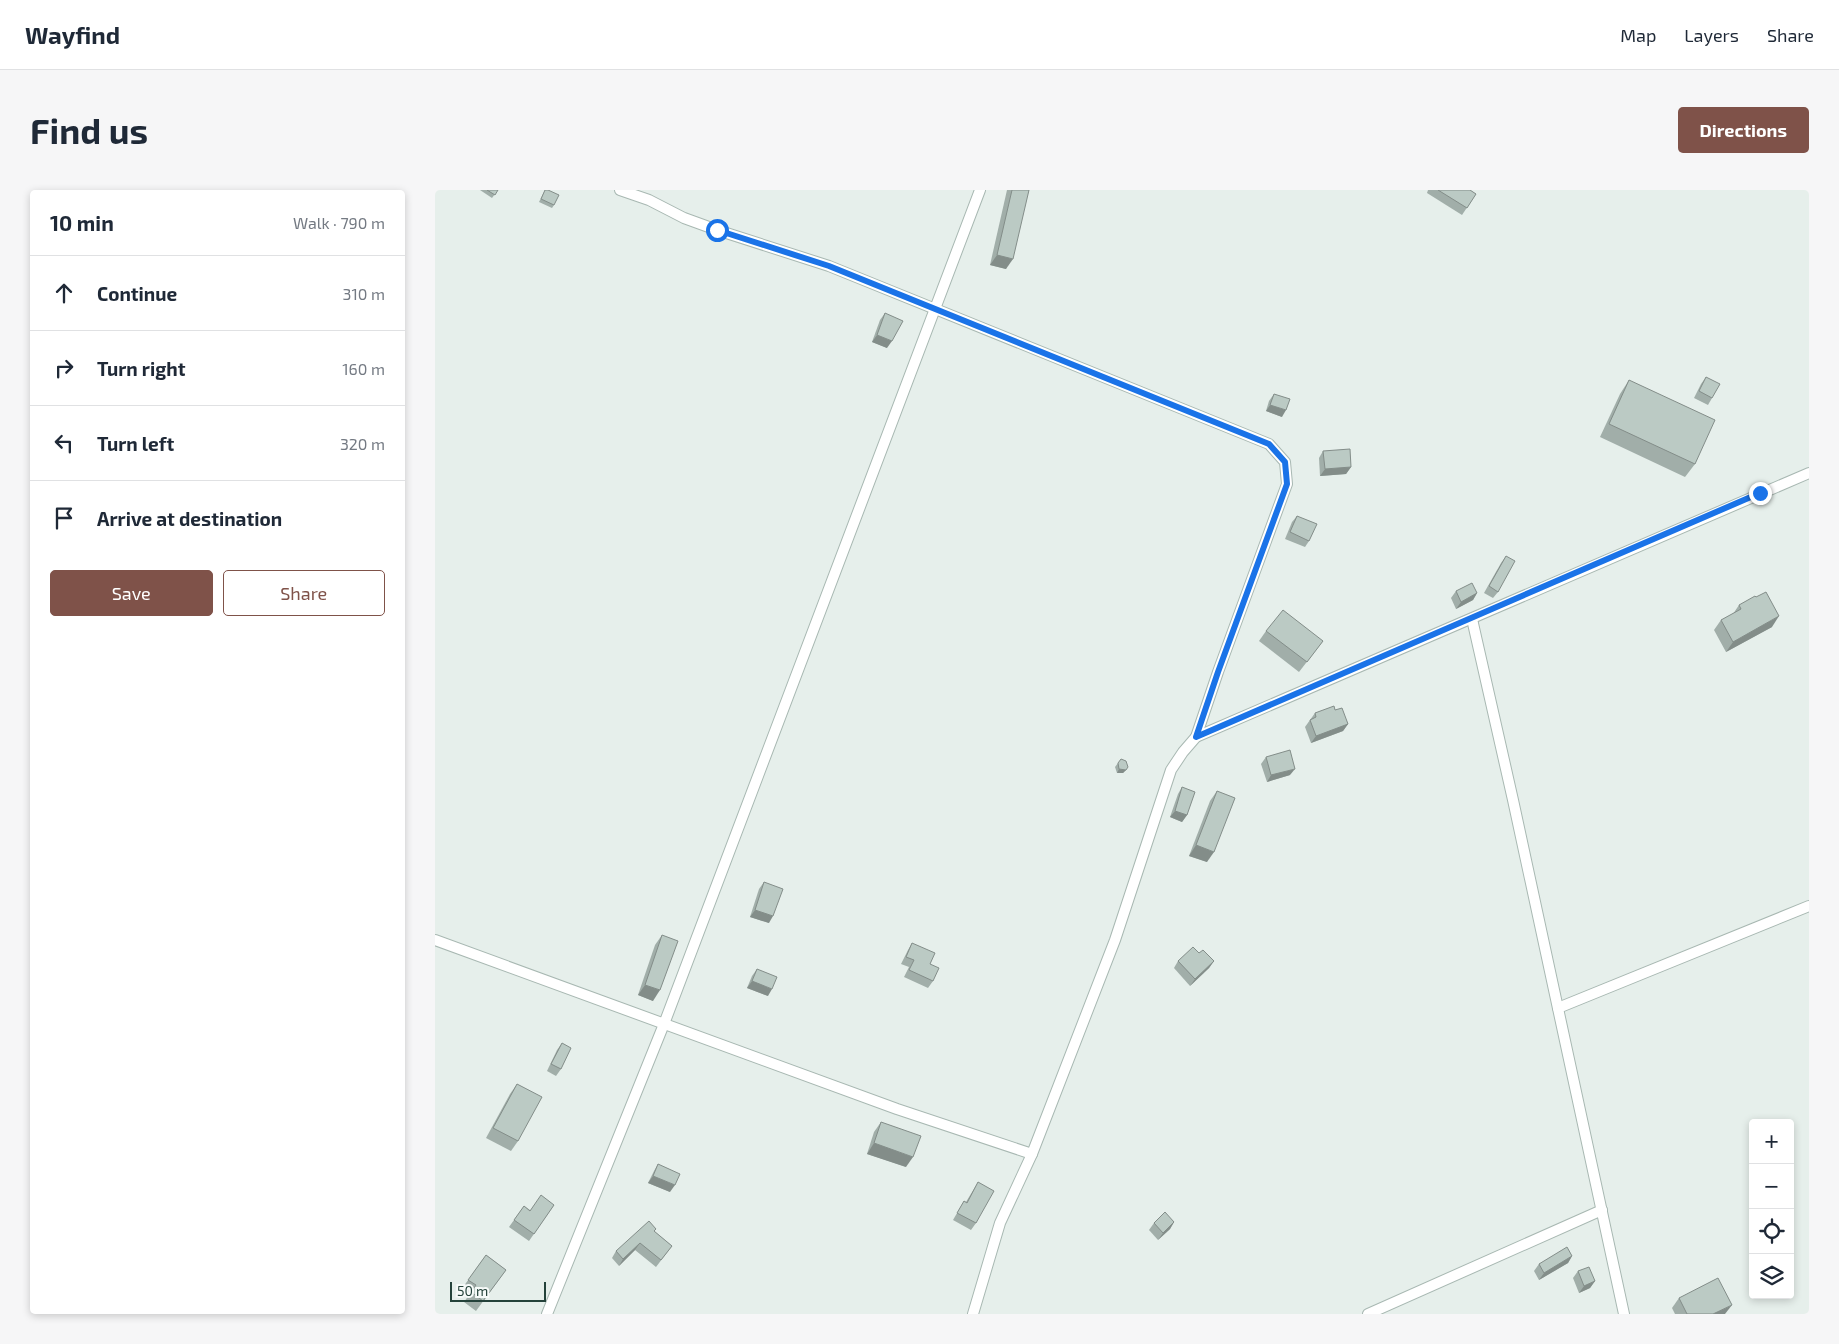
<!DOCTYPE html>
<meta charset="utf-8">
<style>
:root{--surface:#fff;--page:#f6f6f7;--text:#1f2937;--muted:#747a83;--line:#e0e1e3;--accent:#7f5249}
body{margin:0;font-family:"Exo 2",sans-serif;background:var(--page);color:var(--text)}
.controls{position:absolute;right:15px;bottom:15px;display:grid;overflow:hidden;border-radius:5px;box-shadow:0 2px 8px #0003}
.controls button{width:45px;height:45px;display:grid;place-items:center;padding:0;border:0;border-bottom:1px solid var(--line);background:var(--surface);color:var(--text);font:25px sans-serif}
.scale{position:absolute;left:15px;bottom:12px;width:96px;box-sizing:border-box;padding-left:5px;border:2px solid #24423a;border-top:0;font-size:14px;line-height:18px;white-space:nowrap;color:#24423a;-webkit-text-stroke:4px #f7fbf9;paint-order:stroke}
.stop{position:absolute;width:15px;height:15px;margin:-11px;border:4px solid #1a73e8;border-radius:50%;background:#fff}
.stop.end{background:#1a73e8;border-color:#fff;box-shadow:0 1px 5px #0008}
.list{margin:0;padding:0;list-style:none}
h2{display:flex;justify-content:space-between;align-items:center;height:65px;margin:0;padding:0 20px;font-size:21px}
h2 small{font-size:16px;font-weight:400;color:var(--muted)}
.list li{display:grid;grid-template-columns:32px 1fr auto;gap:15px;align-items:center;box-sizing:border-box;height:75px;padding:0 20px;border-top:1px solid var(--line)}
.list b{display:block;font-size:19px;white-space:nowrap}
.list em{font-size:16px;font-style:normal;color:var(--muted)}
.actions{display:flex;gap:10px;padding:15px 20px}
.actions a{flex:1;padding:11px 0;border:1px solid var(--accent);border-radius:5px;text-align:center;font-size:18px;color:var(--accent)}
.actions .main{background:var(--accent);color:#fff}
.icon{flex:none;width:28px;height:28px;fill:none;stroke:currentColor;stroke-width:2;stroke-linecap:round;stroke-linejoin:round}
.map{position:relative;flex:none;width:1374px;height:1124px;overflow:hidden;border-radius:5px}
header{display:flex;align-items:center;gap:30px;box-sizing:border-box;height:70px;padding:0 25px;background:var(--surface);border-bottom:1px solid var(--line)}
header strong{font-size:24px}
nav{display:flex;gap:28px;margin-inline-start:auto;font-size:18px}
.intro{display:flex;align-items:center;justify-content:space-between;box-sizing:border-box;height:120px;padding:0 30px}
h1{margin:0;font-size:35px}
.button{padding:12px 22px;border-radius:5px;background:var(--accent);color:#fff;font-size:18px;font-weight:700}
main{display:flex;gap:30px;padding:0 30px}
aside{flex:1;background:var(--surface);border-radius:5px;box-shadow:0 2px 8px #0003}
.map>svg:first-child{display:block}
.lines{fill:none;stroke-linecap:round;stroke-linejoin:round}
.street-casing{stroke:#a8b8b2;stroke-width:12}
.street{stroke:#fff;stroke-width:10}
.wall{fill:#a1aea9}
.shaded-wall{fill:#838d89}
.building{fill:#bbcac4;stroke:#838d89}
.route{stroke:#1a73e8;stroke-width:6}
</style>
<header>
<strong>Wayfind</strong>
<nav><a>Map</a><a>Layers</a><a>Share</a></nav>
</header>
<div class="intro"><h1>Find us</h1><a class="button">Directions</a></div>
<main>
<aside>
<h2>10 min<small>Walk · 790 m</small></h2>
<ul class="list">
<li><svg class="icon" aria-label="ahead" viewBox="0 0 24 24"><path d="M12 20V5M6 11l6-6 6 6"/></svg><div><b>Continue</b></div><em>310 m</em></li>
<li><svg class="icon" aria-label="right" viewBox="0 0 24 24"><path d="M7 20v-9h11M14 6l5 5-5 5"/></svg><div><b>Turn right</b></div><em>160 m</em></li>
<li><svg class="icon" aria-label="left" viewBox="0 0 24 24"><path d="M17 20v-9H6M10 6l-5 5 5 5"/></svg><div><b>Turn left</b></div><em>320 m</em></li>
<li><svg class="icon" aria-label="arrive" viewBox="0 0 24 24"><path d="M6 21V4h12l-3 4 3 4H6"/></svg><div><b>Arrive at destination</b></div></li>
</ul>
<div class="actions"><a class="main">Save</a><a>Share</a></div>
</aside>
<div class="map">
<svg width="1374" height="1124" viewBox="0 0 1374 1124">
<rect width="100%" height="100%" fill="#e6efeb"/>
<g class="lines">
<defs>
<g id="street">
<polyline points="185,0 214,10 249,28 282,40 394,76 834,254 850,272 852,294 783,482 761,547"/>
<polyline points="1037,429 1078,610 1189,1124"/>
<polyline points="0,750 462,919 597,964"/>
<polyline points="1123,818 1374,716"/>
<polyline points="112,1124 229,834 545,0"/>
<polyline points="538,1124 565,1033 597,964 680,750 736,580 748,562 761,547 1374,283"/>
<polyline points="933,1124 1167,1020"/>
</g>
</defs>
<use href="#street" class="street-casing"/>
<use href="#street" class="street"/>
</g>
<g class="wall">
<polygon points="45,0 63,0 57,8"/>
<polygon points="110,0 119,15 117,18 104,12"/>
<polygon points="572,0 594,0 571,79 555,75"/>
<polygon points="993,0 1035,0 1041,4 1027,25 992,3"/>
<polygon points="450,123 452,158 437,152 445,130"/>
<polygon points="1271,187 1277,208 1273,215 1259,208 1266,194"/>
<polygon points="1194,190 1260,274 1250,287 1165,247 1185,204"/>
<polygon points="839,204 847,227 831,221 834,211"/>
<polygon points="888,261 916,277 911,284 885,286 884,268"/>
<polygon points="862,326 874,351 870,357 850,349 857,332"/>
<polygon points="1071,366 1063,402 1058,408 1049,403 1066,373"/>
<polygon points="1021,401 1042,403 1038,410 1021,419 1016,408"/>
<polygon points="1304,415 1337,437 1291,462 1279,440 1286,430 1298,424"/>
<polygon points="831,441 888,451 864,482 824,451"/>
<polygon points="900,520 913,534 908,541 876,553 870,537 880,523"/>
<polygon points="831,567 855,585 832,592 826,574"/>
<polygon points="683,573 691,580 688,583 682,583 680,577"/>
<polygon points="747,597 752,625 747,632 735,627 743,604"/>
<polygon points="782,601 772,672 754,666 775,611"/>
<polygon points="329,692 334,733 315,727 324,699"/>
<polygon points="227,745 218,811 203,805 220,755"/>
<polygon points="477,753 495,774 498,791 493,798 469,787 474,777 466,774 473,760"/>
<polygon points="764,763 779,771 774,778 755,796 739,778 743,771"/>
<polygon points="322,779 333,806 312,798 317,786"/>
<polygon points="127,853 126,879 121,886 112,881 122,860"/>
<polygon points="82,894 83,951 76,961 51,948 75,904"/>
<polygon points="446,932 471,977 432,964 439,942"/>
<polygon points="223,974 235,1002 213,993 219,981"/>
<polygon points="543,992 541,1033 536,1040 518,1030 529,1011 531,1012"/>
<polygon points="119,1015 94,1051 74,1037 89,1016 95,1020"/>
<polygon points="739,1032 735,1039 723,1050 714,1040 719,1033"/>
<polygon points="221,1039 219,1041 237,1056 221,1077 200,1060 184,1076 177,1068 181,1061"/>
<polygon points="51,1065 71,1080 41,1121 29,1112 34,1105 26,1100"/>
<polygon points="1137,1066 1133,1073 1104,1090 1099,1081 1104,1074"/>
<polygon points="1143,1081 1160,1091 1155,1098 1144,1103 1138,1088"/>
<polygon points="1244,1108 1290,1124 1240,1124 1237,1118"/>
</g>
<g class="shaded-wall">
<polygon points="562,65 578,69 571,79 555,75"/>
<polygon points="442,145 457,151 452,158 437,152"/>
<polygon points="835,215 851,220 847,227 831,221"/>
<polygon points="916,277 911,284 885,286 890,279"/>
<polygon points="1042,403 1038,410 1021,419 1026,412"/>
<polygon points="1344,426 1337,437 1291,462 1298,452"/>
<polygon points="913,534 908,541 876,553 881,546"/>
<polygon points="684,579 691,580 688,583 682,583"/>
<polygon points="860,579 855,585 832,592 836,585"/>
<polygon points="740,621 752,625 747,632 735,627"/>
<polygon points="761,655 779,662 772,672 754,666"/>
<polygon points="320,720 338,726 334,733 315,727"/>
<polygon points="779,771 774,778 755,796 760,789"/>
<polygon points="317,791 337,799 333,806 312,798"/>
<polygon points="210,795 225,800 218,811 203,805"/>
<polygon points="439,953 478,967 471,977 432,964"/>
<polygon points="218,986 240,995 235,1002 213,993"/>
<polygon points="739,1032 735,1039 723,1050 728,1043"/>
<polygon points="205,1053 200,1060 184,1076 188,1069"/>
<polygon points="1137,1066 1133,1073 1104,1090 1109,1083"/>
<polygon points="1160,1091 1155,1098 1144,1103 1149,1096"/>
<polygon points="1297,1115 1290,1124 1278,1124"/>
</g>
<g class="building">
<polygon points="52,0 63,0 60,5"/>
<polygon points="110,0 113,0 124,5 119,15 106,9"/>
<polygon points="577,0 594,0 578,69 562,65"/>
<polygon points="1003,0 1035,0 1041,4 1032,18"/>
<polygon points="450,123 468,131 457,151 442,145"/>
<polygon points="1271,187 1285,194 1277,208 1264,201"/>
<polygon points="1194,190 1280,230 1260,274 1174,234"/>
<polygon points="839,204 855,209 851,220 835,215"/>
<polygon points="915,259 916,277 890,279 888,261"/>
<polygon points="862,326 882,334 874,351 855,342"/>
<polygon points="1071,366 1080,371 1063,402 1054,396"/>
<polygon points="1037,393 1042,403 1026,412 1021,401"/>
<polygon points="1331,402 1344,426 1298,452 1286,430 1306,419 1304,415 1320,406 1321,407"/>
<polygon points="848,420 888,451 872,472 831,441"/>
<polygon points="899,516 900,520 907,518 913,534 881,546 875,530 881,527 880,523"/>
<polygon points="855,560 860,579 836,585 831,567"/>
<polygon points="686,569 691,571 693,577 691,580 684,579 683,573"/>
<polygon points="747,597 760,602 752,625 740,621"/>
<polygon points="782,601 800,608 779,662 761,655"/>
<polygon points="329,692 348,699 338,726 320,720"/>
<polygon points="227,745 243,751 225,800 210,795"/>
<polygon points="477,753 500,763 495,774 504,778 498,791 474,780 479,770 471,767"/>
<polygon points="758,757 764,763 768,760 779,771 760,789 743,771"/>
<polygon points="322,779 342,787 337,799 317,791"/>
<polygon points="127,853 136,858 126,879 116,874"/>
<polygon points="82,894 107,907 83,951 58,938"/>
<polygon points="446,932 486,946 478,967 439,953"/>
<polygon points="223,974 245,984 240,995 218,986"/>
<polygon points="543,992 559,1001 541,1033 522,1023 529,1011 532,1013"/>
<polygon points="106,1005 119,1015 99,1044 79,1030 89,1016 95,1021"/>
<polygon points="730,1022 739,1032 728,1043 719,1033"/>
<polygon points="214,1031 221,1039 219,1041 237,1056 226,1070 205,1053 188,1069 181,1061"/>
<polygon points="1132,1057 1137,1066 1109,1083 1104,1074"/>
<polygon points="51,1065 71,1080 48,1111 36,1102 41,1095 33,1090"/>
<polygon points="1154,1077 1160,1091 1149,1096 1143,1081"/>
<polygon points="1283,1088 1297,1115 1278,1124 1252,1124 1244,1108"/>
</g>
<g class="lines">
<polyline class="route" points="282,40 394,76 834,254 850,272 852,294 783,482 761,547 1325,303"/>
</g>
</svg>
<div class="controls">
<button>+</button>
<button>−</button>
<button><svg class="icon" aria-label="locate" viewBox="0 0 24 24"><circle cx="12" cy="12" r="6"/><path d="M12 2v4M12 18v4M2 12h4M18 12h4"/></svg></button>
<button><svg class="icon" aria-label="layers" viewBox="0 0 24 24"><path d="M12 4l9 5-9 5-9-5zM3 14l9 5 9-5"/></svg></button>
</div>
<div class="scale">50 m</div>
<div class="stop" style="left:282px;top:40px"></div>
<div class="stop end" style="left:1325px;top:303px"></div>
</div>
</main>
